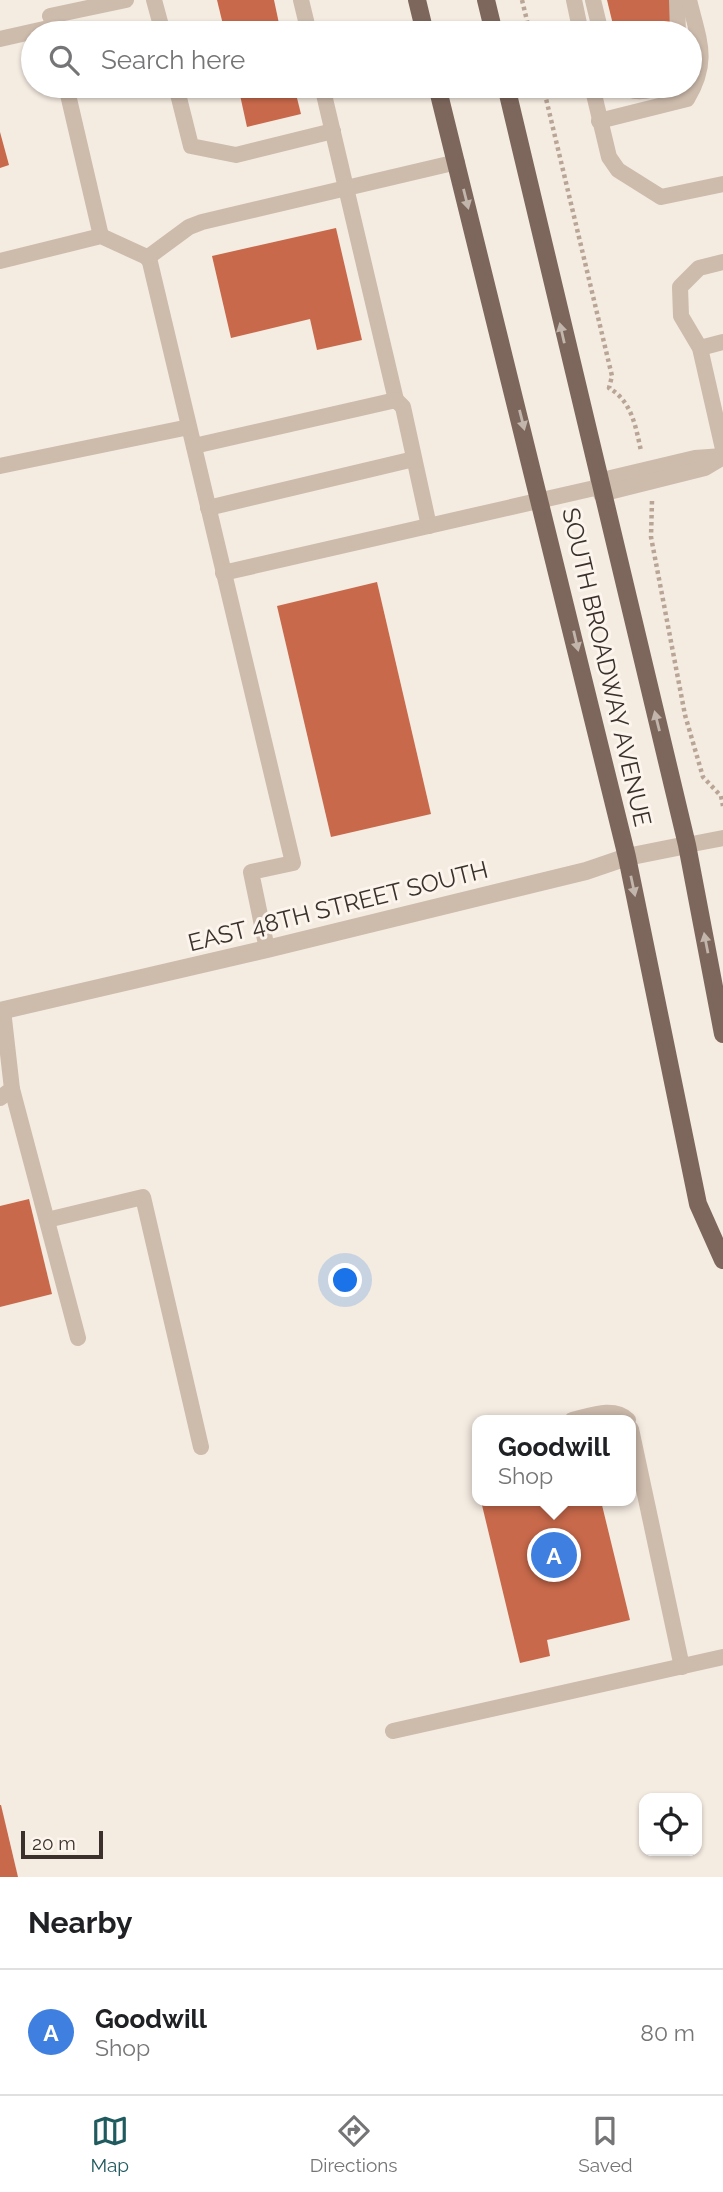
<!DOCTYPE html>
<style>
:root{--surface:#fff;--page:#f2f2f2;--text:#202124;--muted:#757577;--line:#e0e0e0;--accent:#1f5a5e}
body{margin:0;font-family:Raleway,sans-serif;background:var(--page);color:var(--text)}
.controls{position:absolute;right:21px;bottom:21px;display:grid;overflow:hidden;border-radius:14px;box-shadow:0 2px 5px #0004}
.controls button{width:63px;height:63px;display:grid;place-items:center;padding:0;border:0;border-bottom:2px solid var(--line);background:var(--surface);color:var(--text);font:35px sans-serif}
.scale{position:absolute;left:21px;bottom:18px;width:82px;box-sizing:border-box;padding-left:7px;border:4px solid #3b302b;border-top:0;font-size:19px;line-height:24px;white-space:nowrap;color:#3b302b;-webkit-text-stroke:5px #fbf5ee;paint-order:stroke}
.you{position:absolute;left:346px;top:1281px;width:24px;height:24px;margin:-18px;border:5px solid #fff;border-radius:50%;background:#1a73e8;box-shadow:0 0 0 10px #1a73e833}
.badge{display:grid;place-items:center;width:46px;height:46px;border-radius:50%;background:var(--accent);color:#fff;font-size:23px;font-weight:700}
.pin{position:absolute;translate:-50% -50%;border:4px solid #fff;box-shadow:0 2px 7px #0006}
.popup{position:absolute;left:472px;top:1415px;width:164px;height:91px;box-sizing:border-box;display:grid;place-content:center;border-radius:14px;background:var(--surface);filter:drop-shadow(0 2px 5px #0005);font-size:23px;white-space:nowrap;color:var(--muted)}
.popup b{font-size:26px;color:var(--text)}
.popup::after{content:'';position:absolute;left:50%;top:100%;margin-left:-14px;border:14px solid transparent;border-top-color:var(--surface)}
.list{margin:0;padding:0;list-style:none}
h2{display:flex;justify-content:space-between;align-items:center;height:91px;margin:0;padding:0 28px;font-size:30px}
h2 small{font-size:23px;font-weight:400;color:var(--muted)}
.list li{display:grid;grid-template-columns:46px 1fr auto;gap:21px;align-items:center;box-sizing:border-box;height:126px;padding:0 28px;border-top:2px solid var(--line)}
.list b{display:block;font-size:26px;white-space:nowrap}
.list p{margin:0;font-size:23px;white-space:nowrap;color:var(--muted)}
.list em{font-size:23px;font-style:normal;color:var(--muted)}
.icon{flex:none;width:38px;height:38px;fill:none;stroke:currentColor;stroke-width:2;stroke-linecap:round;stroke-linejoin:round}
.map{position:relative;flex:none;width:723px;height:1877px;overflow:hidden}
.search{position:absolute;background:var(--surface);box-shadow:0 2px 5px #0004;left:21px;right:21px;top:21px;height:77px;display:flex;align-items:center;gap:18px;box-sizing:border-box;padding:0 24px;border-radius:38px;color:var(--muted);font-size:26px}
.sheet{height:217px;background:var(--surface)}
nav{display:flex;justify-content:space-around;align-items:center;box-sizing:border-box;height:98px;border-top:2px solid var(--line);background:var(--surface);font-size:19px;color:var(--muted)}
nav a{display:grid;justify-items:center;gap:4px}
nav .on{color:var(--accent)}
.map>svg:first-child{display:block}
.building{fill:#c8694b}
.lines{fill:none;stroke-linecap:round;stroke-linejoin:round}
.path{stroke:#b9a596;stroke-width:4.5;stroke-dasharray:3.5 3.5;stroke-linecap:butt}
.lane{stroke:#cdbbac;stroke-width:16}
.street{stroke:#cdbbac;stroke-width:18}
.primary{stroke:#7d675c;stroke-width:18}
.oneway{fill:#c2b5ac}
.labels{text-anchor:middle;dominant-baseline:central;stroke-width:6;stroke-linejoin:round;paint-order:stroke}
.street-label{font-size:24px;fill:#3b302b;stroke:#fbf5ee}
</style>
<div class="map">
<svg width="723" height="1877" viewBox="0 0 723 1877">
<rect width="100%" height="100%" fill="#f4ebe1"/>
<g class="building">
<polygon points="217,0 274,0 281,33 225,33"/>
<polygon points="607,0 671,0 677,23 630,33 615,33"/>
<polygon points="238,86 294,86 301,114 247,127"/>
<polygon points="0,132 9,165 0,168"/>
<polygon points="336,228 362,340 317,350 310,319 231,338 212,256"/>
<polygon points="377,582 431,814 331,837 277,606"/>
<polygon points="29,1199 52,1294 0,1307 0,1206"/>
<polygon points="481,1501 601,1501 630,1620 547,1640 550,1656 520,1663"/>
<polygon points="0,1805 1,1805 18,1877 0,1877"/>
</g>
<g class="lines">
<g class="path">
<polyline points="522,0 530,33"/>
<path d="M 543,86 L 612,376 L 609,388 C 632,401 636,428 641,451"/>
<polyline points="652,501 651,537 685,715 703,777 721,796 723,806"/>
</g>
<g class="lane">
<polyline points="154,0 163,33"/>
<polyline points="301,0 309,33"/>
<polyline points="574,0 581,33"/>
<polyline points="593,0 601,33"/>
<polyline points="677,0 678,33"/>
<polyline points="50,16 126,0"/>
<polyline points="0,39 53,27"/>
<polyline points="66,86 101,236"/>
<polyline points="176,86 191,146 236,155 333,131"/>
<polyline points="322,86 396,400"/>
<polyline points="592,86 609,157 618,170 661,197 723,184"/>
<path d="M 622,86 C 631,93 648,93 658,86"/>
<path d="M 599,121 L 687,99 C 710,61 699,41 689,0"/>
<polyline points="147,258 189,227 202,222 457,162"/>
<polyline points="0,261 101,236 149,258 293,863 251,872 267,949"/>
<polyline points="723,262 699,268 680,287 681,316 700,348 723,449"/>
<polyline points="700,348 723,342"/>
<polyline points="194,446 396,400 403,407 429,526"/>
<polyline points="0,466 189,427"/>
<polyline points="598,481 695,458 723,456"/>
<polyline points="601,494 705,468 723,457"/>
<polyline points="208,508 414,459"/>
<polyline points="223,573 599,487"/>
<polyline points="687,845 723,838"/>
<polyline points="12,1089 78,1338"/>
<polyline points="0,1098 12,1089 3,1010"/>
<polyline points="47,1220 143,1197 201,1447"/>
<path d="M 572,1420 C 590,1416 613,1406 628,1420"/>
<polyline points="631,1429 682,1667"/>
<polyline points="393,1731 723,1657"/>
</g>
<polyline class="street" points="0,1011 267,949 586,871 627,857 687,845"/>
<g class="primary">
<polyline points="417,0 425,33"/>
<polyline points="486,0 494,33"/>
<polyline points="437,86 627,857 698,1204 723,1260"/>
<polyline points="506,86 687,845 723,1034"/>
</g>
</g>
<defs><path id="oneway-solid" d="M-6-.8H1V-3.2L6.5 0L1 3.2V.8H-6Z" transform="scale(1.75)"/></defs>
<g class="oneway">
<use href="#oneway-solid" transform="translate(466 199) rotate(76)"/>
<use href="#oneway-solid" transform="translate(562 333) rotate(-103)"/>
<use href="#oneway-solid" transform="translate(522 420) rotate(76)"/>
<use href="#oneway-solid" transform="translate(576 641) rotate(77)"/>
<use href="#oneway-solid" transform="translate(657 721) rotate(-104)"/>
<use href="#oneway-solid" transform="translate(633 886) rotate(78)"/>
<use href="#oneway-solid" transform="translate(706 943) rotate(-101)"/>
</g>
<g class="labels">
<g class="street-label">
<text transform="translate(607 667) rotate(77)">SOUTH BROADWAY AVENUE</text>
<text transform="translate(338 906) rotate(-14)">EAST 48TH STREET SOUTH</text>
</g>
</g>
</svg>
<div class="controls">
<button><svg class="icon" aria-label="locate" viewBox="0 0 24 24"><circle cx="12" cy="12" r="6"/><path d="M12 2v4M12 18v4M2 12h4M18 12h4"/></svg></button>
</div>
<div class="scale">20 m</div>
<div class="you"></div>
<div class="pin badge" style="left:554px;top:1555px;background:#3f7fe0">A</div>
<div class="popup"><b>Goodwill</b>Shop</div>
<div class="search"><svg class="icon" aria-label="search" viewBox="0 0 24 24"><circle cx="10" cy="10" r="6"/><path d="M15 15l6 6"/></svg>Search here</div>
</div>
<section class="sheet">
<h2>Nearby<small></small></h2>
<ul class="list">
<li><span class="badge" style="background:#3f7fe0">A</span><div><b>Goodwill</b><p>Shop</p></div><em>80 m</em></li>
</ul>
</section>
<nav>
<a class="on"><svg class="icon" aria-label="map" viewBox="0 0 24 24"><path d="M3 6l6-2 6 2 6-2v14l-6 2-6-2-6 2zM9 4v14M15 6v14"/></svg>Map</a>
<a><svg class="icon" aria-label="directions" viewBox="0 0 24 24"><path d="M12 3l9 9-9 9-9-9zM9 14v-3h6M13 9l2 2-2 2"/></svg>Directions</a>
<a><svg class="icon" aria-label="saved" viewBox="0 0 24 24"><path d="M7 4h10v16l-5-4-5 4z"/></svg>Saved</a>
</nav>
